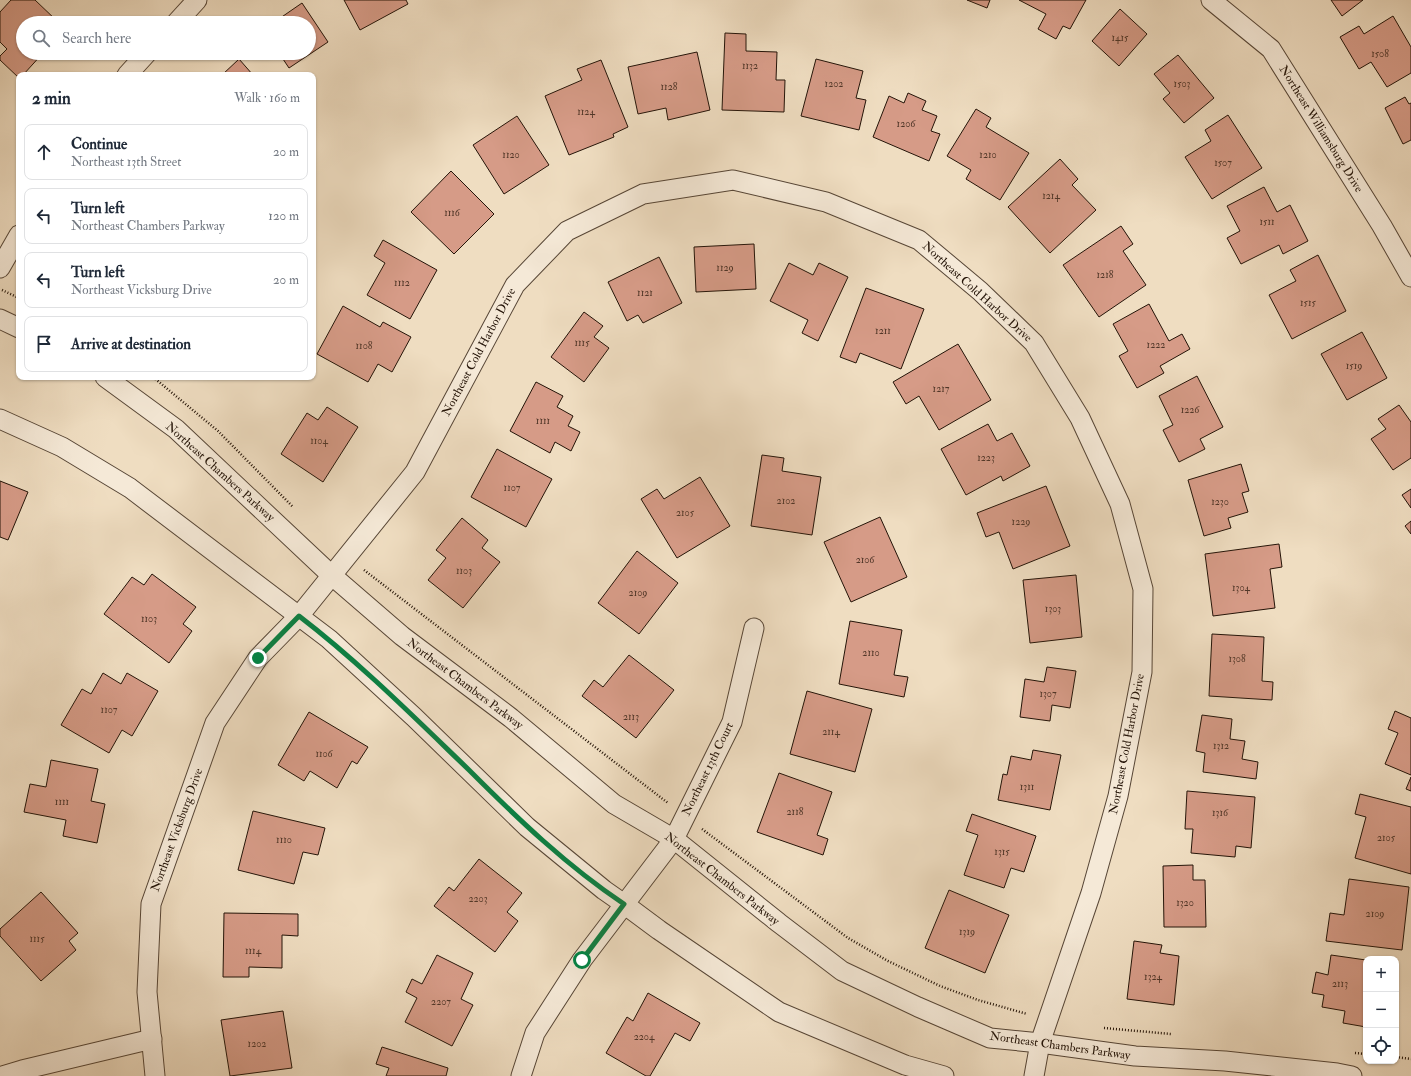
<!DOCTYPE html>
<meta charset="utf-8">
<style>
:root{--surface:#fff;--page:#f2f2f3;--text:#1f2937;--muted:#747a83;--line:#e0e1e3}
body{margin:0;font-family:"IM FELL Double Pica",serif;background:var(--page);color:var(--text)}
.controls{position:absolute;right:12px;bottom:12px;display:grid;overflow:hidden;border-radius:8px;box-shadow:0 1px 3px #0004}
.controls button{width:36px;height:36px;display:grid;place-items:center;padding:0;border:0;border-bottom:1px solid var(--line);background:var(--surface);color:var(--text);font:20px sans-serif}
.stop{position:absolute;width:12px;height:12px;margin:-9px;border:3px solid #0b8043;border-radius:50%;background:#fff}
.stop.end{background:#0b8043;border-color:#fff;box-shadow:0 1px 4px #0008}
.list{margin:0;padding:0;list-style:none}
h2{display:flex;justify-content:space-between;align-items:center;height:52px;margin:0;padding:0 16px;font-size:17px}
h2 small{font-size:13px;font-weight:400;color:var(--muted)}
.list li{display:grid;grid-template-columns:26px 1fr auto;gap:12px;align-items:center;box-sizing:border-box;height:56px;margin:0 8px 8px;padding:0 8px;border:1px solid var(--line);border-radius:8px}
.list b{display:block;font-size:15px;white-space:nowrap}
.list p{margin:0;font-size:13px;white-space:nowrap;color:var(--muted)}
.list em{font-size:13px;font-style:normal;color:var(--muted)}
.icon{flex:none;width:22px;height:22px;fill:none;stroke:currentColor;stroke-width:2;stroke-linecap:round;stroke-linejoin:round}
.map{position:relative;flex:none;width:1411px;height:1076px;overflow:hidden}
.search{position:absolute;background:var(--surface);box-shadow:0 1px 3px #0004;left:16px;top:16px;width:300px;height:44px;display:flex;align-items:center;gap:10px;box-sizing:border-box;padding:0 14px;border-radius:22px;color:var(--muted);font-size:15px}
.panel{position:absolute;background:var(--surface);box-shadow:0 1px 3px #0004;left:16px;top:72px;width:300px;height:308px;border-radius:8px}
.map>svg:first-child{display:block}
.building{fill:#d69b87;stroke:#241408}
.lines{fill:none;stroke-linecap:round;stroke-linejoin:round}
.street-casing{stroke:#574636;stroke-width:21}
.path{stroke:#241408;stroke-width:2.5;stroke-dasharray:1 2;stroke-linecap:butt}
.street{stroke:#f5e9d7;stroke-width:19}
.route{stroke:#0b8043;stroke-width:5}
.labels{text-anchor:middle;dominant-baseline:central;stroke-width:4;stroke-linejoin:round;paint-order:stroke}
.number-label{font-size:10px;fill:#503628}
.street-label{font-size:12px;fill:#241408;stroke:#f5e9d7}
</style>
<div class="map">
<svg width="1411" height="1076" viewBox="0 0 1411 1076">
<rect width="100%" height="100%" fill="#efddc1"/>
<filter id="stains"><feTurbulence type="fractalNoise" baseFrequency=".005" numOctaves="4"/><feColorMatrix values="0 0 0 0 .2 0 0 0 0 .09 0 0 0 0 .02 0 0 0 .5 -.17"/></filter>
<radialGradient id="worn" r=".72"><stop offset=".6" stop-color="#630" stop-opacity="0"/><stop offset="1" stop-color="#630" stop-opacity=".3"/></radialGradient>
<g class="building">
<polygon points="11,0 35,0 57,21 55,23 23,23 23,53 43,53 23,75 19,75 19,78 0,60 0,56 7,49 0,42 0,12"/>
<polygon points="344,0 406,0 408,4 360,30"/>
<polygon points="967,0 990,0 987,8"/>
<polygon points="1019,0 1086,0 1070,29 1063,26 1056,39 1038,29 1046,14"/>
<polygon points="1331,0 1363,0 1342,16"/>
<polygon points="302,3 328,42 289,68 279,53 309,53 309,23 273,23"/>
<polygon points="1120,9 1147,34 1119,66 1092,41"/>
<polygon points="1393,16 1411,47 1411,73 1387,87 1371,62 1359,69 1340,37 1359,26 1364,34"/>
<polygon points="725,33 746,34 746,51 777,52 776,80 785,80 784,112 722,110"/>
<polygon points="697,52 710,110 668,120 666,108 638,114 628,67"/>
<polygon points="1178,55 1214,98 1184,123 1163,99 1170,93 1154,74"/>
<polygon points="239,59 253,75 222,75"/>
<polygon points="816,59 863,71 856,98 866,100 859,130 801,116"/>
<polygon points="601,60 628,127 613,134 614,137 569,155 545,96 582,80 577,69"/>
<polygon points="908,93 926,101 922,110 937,116 931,131 940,134 929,161 873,137 889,96 904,103"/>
<polygon points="1405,97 1409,104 1411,103 1411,140 1403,144 1385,108"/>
<polygon points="976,109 991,118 986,127 1029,153 1000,200 966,179 971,170 947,156"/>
<polygon points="1228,115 1262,168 1212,199 1185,157 1211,141 1205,130"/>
<polygon points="517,116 549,165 504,194 473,145"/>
<polygon points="1060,159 1078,179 1072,185 1096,210 1050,253 1008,207"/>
<polygon points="451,171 494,214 454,254 411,212"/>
<polygon points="1264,187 1277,212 1290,205 1308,241 1283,254 1279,245 1241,264 1227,238 1240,231 1227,206"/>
<polygon points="1121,226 1133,244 1123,251 1146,285 1099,317 1063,265"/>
<polygon points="383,240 437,270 410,319 367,295 385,263 374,256"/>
<polygon points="754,244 756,289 696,292 694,247"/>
<polygon points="1318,255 1346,311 1292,339 1269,295 1296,281 1290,270"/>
<polygon points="659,257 682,303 643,323 638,315 627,321 608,282"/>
<polygon points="789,263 813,275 819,263 848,277 818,341 802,333 808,320 770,301"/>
<polygon points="866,288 924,309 901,369 860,353 856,363 840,357"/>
<polygon points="1149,304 1169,341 1182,334 1190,349 1160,366 1164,373 1137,388 1119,356 1128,351 1113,324"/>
<polygon points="343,306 380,327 383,322 411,337 392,372 378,364 368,382 317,354"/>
<polygon points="584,312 603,326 594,337 609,348 584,382 551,357"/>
<polygon points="1362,332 1387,378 1347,400 1321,354"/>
<polygon points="958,344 991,400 939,430 919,396 906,404 893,382"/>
<polygon points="1197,376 1223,427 1200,439 1205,449 1179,462 1163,430 1173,425 1159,396"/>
<polygon points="536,382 563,396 557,407 573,416 568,426 580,432 571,451 555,442 550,453 510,431"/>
<polygon points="1399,405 1411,422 1411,458 1393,470 1371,439 1386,429 1378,419"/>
<polygon points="327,407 358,427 323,482 281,454 307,413 318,420"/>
<polygon points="988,424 997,441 1012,433 1030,466 1003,481 1001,476 966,495 941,449"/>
<polygon points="497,449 552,479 526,527 471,497"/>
<polygon points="762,455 784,458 782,471 821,477 812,535 751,526"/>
<polygon points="1241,464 1249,491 1242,493 1248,512 1228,518 1231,528 1204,536 1188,480"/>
<polygon points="700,477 730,526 677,558 641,499 657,489 664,499"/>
<polygon points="0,481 28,492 8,540 0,537"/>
<polygon points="1046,486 1070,546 1013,569 999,532 986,537 977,513"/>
<polygon points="1411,489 1411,508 1402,495"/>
<polygon points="880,517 907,577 851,602 824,542"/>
<polygon points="462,518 488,540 482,548 500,562 463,608 428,580 446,558 436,550"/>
<polygon points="1411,521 1411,534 1405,526"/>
<polygon points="1279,544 1282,567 1270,569 1275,608 1213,616 1205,554"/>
<polygon points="637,551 678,583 639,634 598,603"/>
<polygon points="152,574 196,607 183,624 192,631 169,663 104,614 132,577 144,585"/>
<polygon points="1076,575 1082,637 1030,643 1023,580"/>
<polygon points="850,621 902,630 894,675 908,677 904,697 839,684"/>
<polygon points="1212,634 1264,637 1262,681 1273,682 1272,700 1209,696"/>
<polygon points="629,655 674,690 636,738 582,696 594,680 603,687"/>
<polygon points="1047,667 1076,671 1070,708 1052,705 1050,721 1020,717 1025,679 1044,682"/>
<polygon points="103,673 121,684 127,673 158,691 132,736 122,730 109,753 61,725 82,689 91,694"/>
<polygon points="807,691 872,709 855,772 790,754"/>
<polygon points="1395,711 1411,718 1411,775 1385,764 1398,733 1388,729"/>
<polygon points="309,712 368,747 357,764 352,761 337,788 310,771 304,781 278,765"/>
<polygon points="1202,715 1232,719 1230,739 1245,741 1242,759 1258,762 1256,779 1203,772 1205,753 1196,751"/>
<polygon points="1033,750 1061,755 1050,810 998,800 1003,774 1007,775 1011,756 1031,760"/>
<polygon points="51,760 98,769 91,801 105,804 97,843 63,836 66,820 24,812 30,784 46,787"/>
<polygon points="779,773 832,792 817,835 828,839 823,855 757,832"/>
<polygon points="1411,777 1411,791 1406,789"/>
<polygon points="1187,791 1255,797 1251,848 1236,846 1235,857 1191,853 1193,829 1185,829"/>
<polygon points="1360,794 1411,807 1411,874 1355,858 1366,817 1355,814"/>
<polygon points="253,811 325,828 318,855 303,852 294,884 238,870"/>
<polygon points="972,814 1036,836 1024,872 1011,868 1004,888 964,875 978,835 966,831"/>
<polygon points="479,859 522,893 507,912 518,921 495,952 434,906 449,887 454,891"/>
<polygon points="1193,865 1193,880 1205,880 1206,927 1164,927 1163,866"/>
<polygon points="1349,879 1409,887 1402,950 1326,941 1330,913 1344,915"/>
<polygon points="949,890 1009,915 985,973 925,948"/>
<polygon points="41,892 78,933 69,941 76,950 41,981 0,936 0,929"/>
<polygon points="224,913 298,914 298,936 282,935 282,968 249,967 249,977 223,977"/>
<polygon points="1134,941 1162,945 1160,953 1179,956 1174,1005 1127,999"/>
<polygon points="437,955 473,973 461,999 473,1005 452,1046 405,1022 417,998 406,992 412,979 422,984"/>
<polygon points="1331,955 1366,960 1366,1027 1343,1023 1345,1011 1322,1007 1324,995 1312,993 1316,972 1328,975"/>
<polygon points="648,993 700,1023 690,1041 675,1033 650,1076 646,1076 606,1053 627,1017 633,1021"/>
<polygon points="283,1011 292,1068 230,1076 221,1020"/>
<polygon points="382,1047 448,1068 446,1076 386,1076 389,1068 376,1064"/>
</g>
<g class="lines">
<defs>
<g id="street">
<polyline points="1211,0 1271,49 1382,226 1411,277"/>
<polyline points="176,23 197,0"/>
<polyline points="127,75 147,53"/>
<polyline points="0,268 19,235"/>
<polyline points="0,319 19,328"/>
<polyline points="105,377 176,429 329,573 402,636 511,718 614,804 674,839 779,923 842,971 918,1007 990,1038 1040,1043 1135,1056 1225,1061 1337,1073 1352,1076"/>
<polyline points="0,419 62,447 130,488 329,639 414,717 527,827 604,890 624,904 659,930 779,1012 905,1065 944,1076"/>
<polyline points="2,1076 22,1070 152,1039"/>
<polyline points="155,1076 147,992 151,904 215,723 258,658 299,616 415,472 515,285 567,231 643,194 733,180 826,202 919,240 980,291 1034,343 1080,418 1120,504 1143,589 1142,672 1118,796 1091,893 1040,1043 1034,1076"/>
<polyline points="521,1076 535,1033 582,960 674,839 732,722 754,628"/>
</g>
</defs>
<use href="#street" class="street-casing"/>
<g class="path">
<polyline points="2,290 19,298"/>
<polyline points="153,377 218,431 293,507"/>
<polyline points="364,570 668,803"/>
<polyline points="702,829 848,938 888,961 940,986 978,1000 1027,1014"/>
<polyline points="1104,1028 1171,1034"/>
<polyline points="1355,1053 1366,1054"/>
<polyline points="1396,1057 1411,1059"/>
</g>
<use href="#street" class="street"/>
</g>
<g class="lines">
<path class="route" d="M 258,658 L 299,616 C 359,662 414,717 469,770 C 517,818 567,866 624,904 L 582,960"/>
</g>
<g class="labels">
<g class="number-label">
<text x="1120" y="38">1415</text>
<text x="1380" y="54">1508</text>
<text x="750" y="66">1132</text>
<text x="834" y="84">1202</text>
<text x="1182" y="84">1503</text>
<text x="669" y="87">1128</text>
<text x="586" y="112">1124</text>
<text x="906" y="124">1206</text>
<text x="511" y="155">1120</text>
<text x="988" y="155">1210</text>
<text x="1223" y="163">1507</text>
<text x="1051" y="196">1214</text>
<text x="452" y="213">1116</text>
<text x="1267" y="222">1511</text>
<text x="725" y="268">1129</text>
<text x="1105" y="275">1218</text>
<text x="402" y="283">1112</text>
<text x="645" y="293">1121</text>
<text x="1308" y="303">1515</text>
<text x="883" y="331">1211</text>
<text x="582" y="343">1115</text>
<text x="1156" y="345">1222</text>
<text x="364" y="346">1108</text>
<text x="1354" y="366">1519</text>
<text x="941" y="389">1217</text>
<text x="1190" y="410">1226</text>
<text x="543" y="421">1111</text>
<text x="319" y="441">1104</text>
<text x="986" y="458">1223</text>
<text x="512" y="488">1107</text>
<text x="786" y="501">2102</text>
<text x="1220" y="502">1230</text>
<text x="685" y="513">2105</text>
<text x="1021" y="522">1229</text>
<text x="865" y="560">2106</text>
<text x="464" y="571">1103</text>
<text x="1241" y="588">1304</text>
<text x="638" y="593">2109</text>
<text x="1053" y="609">1303</text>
<text x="149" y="619">1103</text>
<text x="871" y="653">2110</text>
<text x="1237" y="659">1308</text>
<text x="1048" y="694">1307</text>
<text x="109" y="710">1107</text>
<text x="631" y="717">2113</text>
<text x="831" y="732">2114</text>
<text x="1221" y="746">1312</text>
<text x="324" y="754">1106</text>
<text x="1027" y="787">1311</text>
<text x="62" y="802">1111</text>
<text x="795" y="812">2118</text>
<text x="1220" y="813">1316</text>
<text x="1386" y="838">2105</text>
<text x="284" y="840">1110</text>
<text x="1002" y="852">1315</text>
<text x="478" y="899">2203</text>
<text x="1185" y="903">1320</text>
<text x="1375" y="914">2109</text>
<text x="967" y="932">1319</text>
<text x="37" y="939">1115</text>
<text x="253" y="951">1114</text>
<text x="1153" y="977">1324</text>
<text x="1340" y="984">2113</text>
<text x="441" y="1002">2207</text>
<text x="644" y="1037">2204</text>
<text x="257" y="1044">1202</text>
</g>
<g class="street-label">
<text transform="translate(1321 129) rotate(58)">Northeast Williamsburg Drive</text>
<text transform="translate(977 292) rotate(42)">Northeast Cold Harbor Drive</text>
<text transform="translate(479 352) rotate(-62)">Northeast Cold Harbor Drive</text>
<text transform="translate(220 472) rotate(42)">Northeast Chambers Parkway</text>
<text transform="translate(465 684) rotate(37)">Northeast Chambers Parkway</text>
<text transform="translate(1127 744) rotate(-79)">Northeast Cold Harbor Drive</text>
<text transform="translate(708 769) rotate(-64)">Northeast 13th Court</text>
<text transform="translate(177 830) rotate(-70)">Northeast Vicksburg Drive</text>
<text transform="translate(722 879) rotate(38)">Northeast Chambers Parkway</text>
<text transform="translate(1060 1046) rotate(8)">Northeast Chambers Parkway</text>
</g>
</g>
<rect width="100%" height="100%" filter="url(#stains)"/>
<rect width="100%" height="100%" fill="url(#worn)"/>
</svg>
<div class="controls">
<button>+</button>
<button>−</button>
<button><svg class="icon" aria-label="locate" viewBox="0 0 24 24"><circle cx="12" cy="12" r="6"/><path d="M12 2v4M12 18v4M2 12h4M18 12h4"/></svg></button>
</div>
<div class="stop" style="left:582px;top:960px"></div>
<div class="stop end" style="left:258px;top:658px"></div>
<div class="search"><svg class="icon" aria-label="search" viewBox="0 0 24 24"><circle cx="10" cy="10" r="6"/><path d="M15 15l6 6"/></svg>Search here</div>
<section class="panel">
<h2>2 min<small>Walk · 160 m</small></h2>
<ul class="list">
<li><svg class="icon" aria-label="ahead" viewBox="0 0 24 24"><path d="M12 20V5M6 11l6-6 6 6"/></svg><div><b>Continue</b><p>Northeast 13th Street</p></div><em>20 m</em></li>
<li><svg class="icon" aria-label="left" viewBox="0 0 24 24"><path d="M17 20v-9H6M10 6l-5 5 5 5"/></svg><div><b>Turn left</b><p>Northeast Chambers Parkway</p></div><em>120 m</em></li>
<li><svg class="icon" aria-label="left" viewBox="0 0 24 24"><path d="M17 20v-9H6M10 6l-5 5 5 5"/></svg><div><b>Turn left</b><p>Northeast Vicksburg Drive</p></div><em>20 m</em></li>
<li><svg class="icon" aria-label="arrive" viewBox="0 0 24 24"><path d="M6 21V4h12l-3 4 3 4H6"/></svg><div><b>Arrive at destination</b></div></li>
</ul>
</section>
</div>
